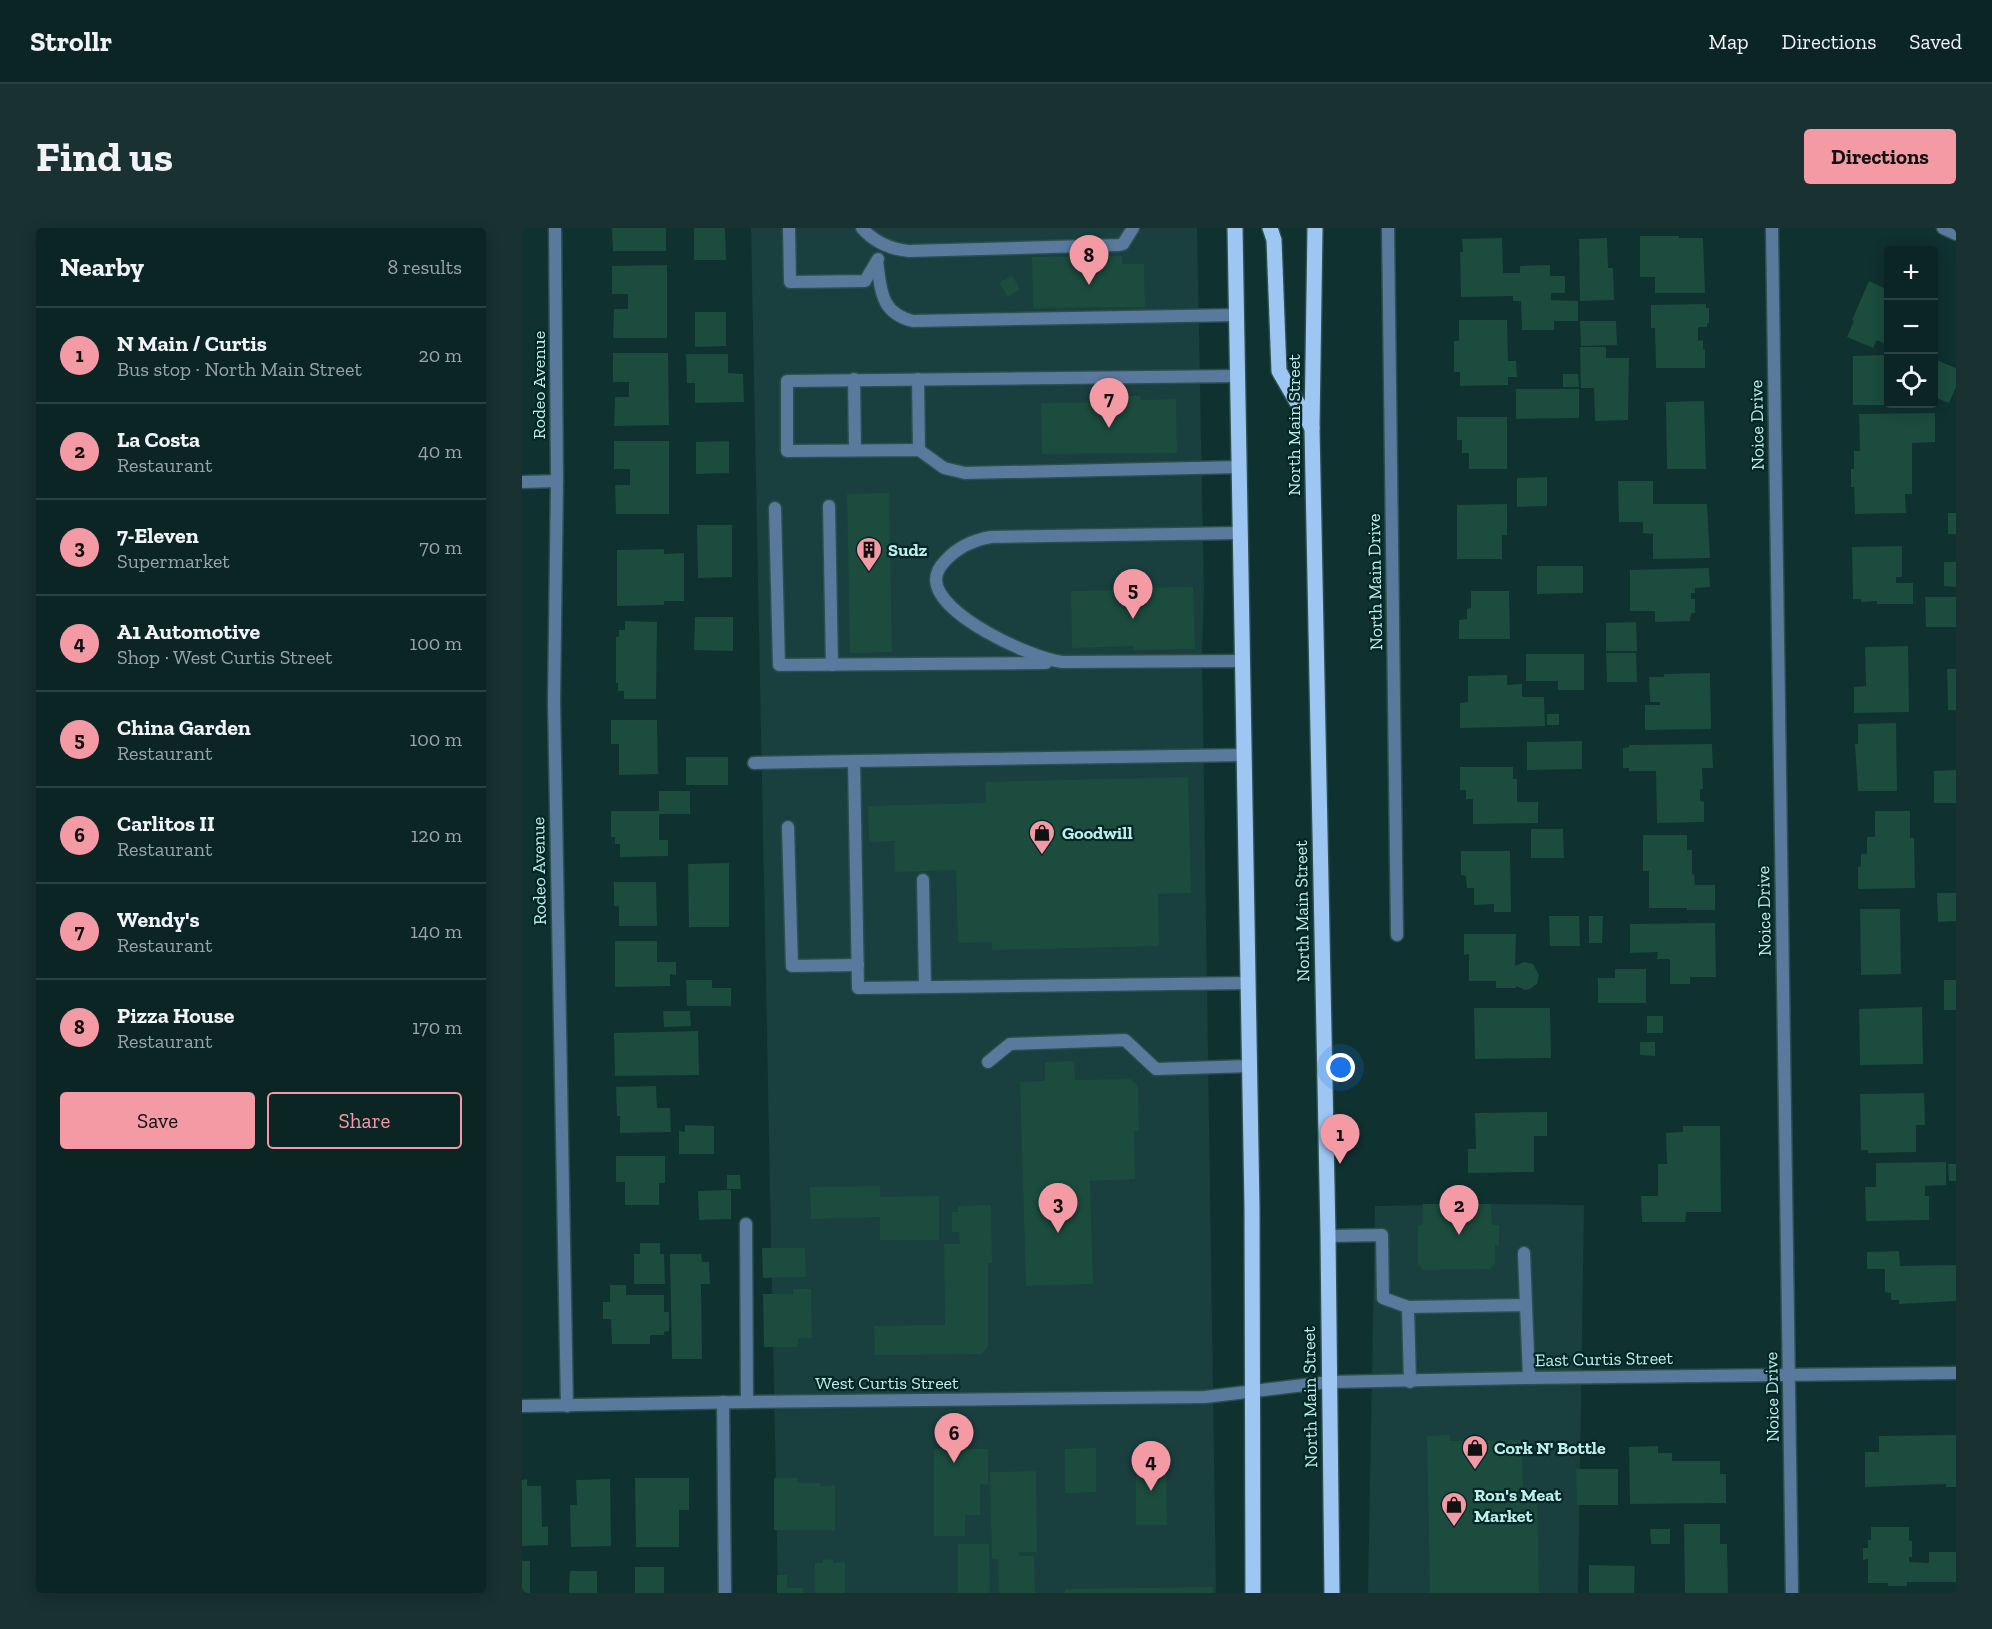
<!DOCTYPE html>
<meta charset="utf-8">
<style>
:root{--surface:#0b2524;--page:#193131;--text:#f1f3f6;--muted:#9aa5a6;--line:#2b4241;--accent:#f49aa5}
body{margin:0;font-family:"Zilla Slab",serif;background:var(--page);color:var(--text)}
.controls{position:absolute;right:18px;top:18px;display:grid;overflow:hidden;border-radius:6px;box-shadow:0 3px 15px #0003}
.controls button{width:54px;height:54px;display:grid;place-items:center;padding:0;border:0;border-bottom:2px solid var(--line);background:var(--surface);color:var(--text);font:30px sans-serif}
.you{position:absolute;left:819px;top:840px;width:21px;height:21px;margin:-15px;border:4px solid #fff;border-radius:50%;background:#1a73e8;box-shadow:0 0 0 9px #1a73e833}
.badge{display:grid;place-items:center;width:39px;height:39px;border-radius:50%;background:var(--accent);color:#111;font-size:20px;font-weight:700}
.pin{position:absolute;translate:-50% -50px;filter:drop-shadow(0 2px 3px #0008)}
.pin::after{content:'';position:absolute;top:32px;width:21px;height:18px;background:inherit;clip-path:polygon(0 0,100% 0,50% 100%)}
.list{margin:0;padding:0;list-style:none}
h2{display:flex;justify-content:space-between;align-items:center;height:78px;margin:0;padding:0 24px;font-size:26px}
h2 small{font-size:20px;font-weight:400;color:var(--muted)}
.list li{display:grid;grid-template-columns:39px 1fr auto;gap:18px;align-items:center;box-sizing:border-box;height:96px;padding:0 24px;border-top:2px solid var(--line)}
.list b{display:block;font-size:22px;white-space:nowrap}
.list p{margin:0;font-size:20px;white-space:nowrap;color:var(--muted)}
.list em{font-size:20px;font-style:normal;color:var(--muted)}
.actions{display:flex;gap:12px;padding:18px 24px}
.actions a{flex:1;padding:14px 0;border:2px solid var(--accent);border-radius:6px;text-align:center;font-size:21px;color:var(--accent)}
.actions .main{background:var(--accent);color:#111}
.icon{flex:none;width:33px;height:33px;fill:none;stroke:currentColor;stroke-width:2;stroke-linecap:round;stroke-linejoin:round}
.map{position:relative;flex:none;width:1434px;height:1365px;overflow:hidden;border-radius:6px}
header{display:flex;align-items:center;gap:36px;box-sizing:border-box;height:84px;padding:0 30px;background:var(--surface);border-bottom:2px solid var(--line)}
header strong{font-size:28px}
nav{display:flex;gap:33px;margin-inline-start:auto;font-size:21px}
.intro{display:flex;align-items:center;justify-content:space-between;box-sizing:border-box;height:144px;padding:0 36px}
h1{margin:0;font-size:42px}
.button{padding:15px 27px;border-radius:6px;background:var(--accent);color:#111;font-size:21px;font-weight:700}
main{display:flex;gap:36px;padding:0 36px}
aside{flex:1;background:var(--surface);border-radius:6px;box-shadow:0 3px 15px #0003}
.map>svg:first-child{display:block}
.built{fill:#193f3e}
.building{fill:#1b4c3e}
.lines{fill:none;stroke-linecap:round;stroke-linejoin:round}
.service-casing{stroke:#2b4f4e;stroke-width:15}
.minor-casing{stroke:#2b4f4e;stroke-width:15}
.tertiary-casing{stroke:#2b4f4e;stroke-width:15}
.primary-casing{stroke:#2b4f4e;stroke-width:18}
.service{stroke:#59799d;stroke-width:12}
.minor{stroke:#59799d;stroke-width:12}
.tertiary{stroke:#59799d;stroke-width:12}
.primary{stroke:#9ec6f2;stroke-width:15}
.labels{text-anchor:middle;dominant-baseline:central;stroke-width:4.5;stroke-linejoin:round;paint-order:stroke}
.street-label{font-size:18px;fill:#bfefec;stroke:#042726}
.poi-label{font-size:18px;font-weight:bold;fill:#bfefec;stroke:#042726;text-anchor:start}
</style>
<header>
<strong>Strollr</strong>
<nav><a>Map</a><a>Directions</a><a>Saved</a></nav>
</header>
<div class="intro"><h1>Find us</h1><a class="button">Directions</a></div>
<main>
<aside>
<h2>Nearby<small>8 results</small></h2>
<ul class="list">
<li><span class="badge">1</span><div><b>N Main / Curtis</b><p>Bus stop · North Main Street</p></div><em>20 m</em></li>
<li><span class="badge">2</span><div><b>La Costa</b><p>Restaurant</p></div><em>40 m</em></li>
<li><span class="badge">3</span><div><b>7-Eleven</b><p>Supermarket</p></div><em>70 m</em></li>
<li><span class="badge">4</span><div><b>A1 Automotive</b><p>Shop · West Curtis Street</p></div><em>100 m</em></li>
<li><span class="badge">5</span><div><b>China Garden</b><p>Restaurant</p></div><em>100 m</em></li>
<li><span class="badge">6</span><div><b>Carlitos II</b><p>Restaurant</p></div><em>120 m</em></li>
<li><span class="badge">7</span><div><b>Wendy's</b><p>Restaurant</p></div><em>140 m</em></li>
<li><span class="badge">8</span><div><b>Pizza House</b><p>Restaurant</p></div><em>170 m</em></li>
</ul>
<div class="actions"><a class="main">Save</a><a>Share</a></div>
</aside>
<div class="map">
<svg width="1434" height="1365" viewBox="0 0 1434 1365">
<rect width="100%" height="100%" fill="#0f3130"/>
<g class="built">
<polygon points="229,0 675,0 682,364 680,422 694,1365 256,1365"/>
<polygon points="969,976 1062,977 1056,1365 846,1365 853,978"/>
</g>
<g class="building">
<polygon points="90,0 144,0 144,23 91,23"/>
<polygon points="172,0 203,0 204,32 172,32"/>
<polygon points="1118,8 1157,8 1157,10 1181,10 1183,65 1133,65 1133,49 1118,49"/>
<polygon points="980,10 981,45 998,45 998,38 1028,37 1028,48 1043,48 1043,65 1029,65 1029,72 1056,73 1056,93 1032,93 1032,102 1000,102 999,73 991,73 991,68 939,69 938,24 941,24 940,11"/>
<polygon points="1085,10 1086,40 1091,40 1092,72 1058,73 1057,11"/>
<polygon points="600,28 600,36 622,36 623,79 511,80 510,29"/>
<polygon points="145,37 145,110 91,110 92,81 106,81 106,66 90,66 90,38"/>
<polygon points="490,47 498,61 486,69 477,55"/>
<polygon points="1347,53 1366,62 1366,117 1355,112 1351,120 1325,109 1332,93 1330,92"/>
<polygon points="1184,76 1184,80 1187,80 1187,95 1185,95 1185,99 1176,99 1176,113 1181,112 1181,121 1183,121 1183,140 1134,140 1133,100 1129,100 1129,77"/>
<polygon points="173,84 204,84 204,118 173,119"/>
<polygon points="937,92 985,92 986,133 994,133 995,149 986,149 986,157 938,158 938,144 932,144 932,113 937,113"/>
<polygon points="1058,93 1094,93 1095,117 1059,118"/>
<polygon points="1058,119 1084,119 1084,130 1107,130 1106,192 1073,193 1072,160 1059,160"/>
<polygon points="91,125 146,125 147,197 92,198 93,169 107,169 107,154 91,154"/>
<polygon points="164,126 206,126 206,145 221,146 222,174 173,175 173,155 165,155"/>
<polygon points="1366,127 1366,177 1331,177 1331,128"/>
<polygon points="1412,131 1434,140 1434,159 1427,175 1412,169"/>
<polygon points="1041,146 1056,146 1057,159 1041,159"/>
<polygon points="994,161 1057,161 1057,190 994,191"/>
<polygon points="587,168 618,168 619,172 654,171 655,225 520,226 519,175 587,174"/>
<polygon points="1182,173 1184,241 1145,241 1144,174"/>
<polygon points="1413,185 1413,214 1390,215 1390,266 1383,266 1384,285 1333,286 1332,259 1329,259 1329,241 1332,241 1332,223 1338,223 1337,186"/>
<polygon points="935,189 985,189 985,241 947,241 947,225 940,225 940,212 935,212"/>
<polygon points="92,213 147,213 147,286 94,286 93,257 108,257 108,241 92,241"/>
<polygon points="207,213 207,245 174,246 174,214"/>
<polygon points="1025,249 1025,278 995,279 995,250"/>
<polygon points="1096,253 1131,253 1131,276 1185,276 1188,330 1131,331 1131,306 1121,305 1121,294 1097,294"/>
<polygon points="367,265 370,424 328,425 325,266"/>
<polygon points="985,276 985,307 980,307 980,331 935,331 935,277"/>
<rect x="1426" y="285" width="8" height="21"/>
<polygon points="175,297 210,297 210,349 176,350"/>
<polygon points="1380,318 1380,349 1374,349 1374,355 1391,355 1391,376 1355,376 1355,373 1339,374 1339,371 1331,371 1330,319"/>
<polygon points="142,321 142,326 162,325 162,373 142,373 142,377 95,378 95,322"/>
<polygon points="1422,334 1434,334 1434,359 1422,358"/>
<polygon points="1015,338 1061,338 1061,365 1015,366"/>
<polygon points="1187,340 1188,359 1173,360 1173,365 1169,365 1169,371 1173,371 1173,385 1169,385 1168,393 1133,394 1133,383 1108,383 1108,342"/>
<polygon points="671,359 673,421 611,422 611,418 550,420 549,363 610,362 610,360"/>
<polygon points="949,363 987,363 988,411 937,411 937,392 945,391 945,381 949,380"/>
<polygon points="1403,369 1434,369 1434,399 1404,399"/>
<polygon points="173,389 211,389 211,423 172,422"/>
<polygon points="103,393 135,394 134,471 102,471 102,463 96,463 96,455 94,455 94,409 97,409 97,402 103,402"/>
<polygon points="1114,394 1115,423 1084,423 1084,395"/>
<polygon points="1386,418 1387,484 1332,485 1332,459 1344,458 1343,419"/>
<polygon points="1084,425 1114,425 1115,454 1085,454"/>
<polygon points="1004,426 1062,426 1062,462 1036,462 1036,453 1004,453"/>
<polygon points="1425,441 1434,441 1434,482 1426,482"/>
<polygon points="1188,445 1189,501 1123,502 1123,477 1138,477 1138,474 1128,474 1127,449 1142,449 1142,446"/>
<polygon points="985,447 985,457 1000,456 1000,469 1022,469 1023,498 938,500 938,475 946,474 946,448"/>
<rect x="1025" y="486" width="12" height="11"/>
<polygon points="89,492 135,492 136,546 97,547 97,516 89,516"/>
<polygon points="1374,495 1375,563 1336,563 1333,516 1336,516 1336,496"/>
<polygon points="1060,513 1060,541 1005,542 1005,514"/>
<polygon points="1190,516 1191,540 1180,540 1181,561 1178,561 1178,573 1182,574 1182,594 1135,595 1134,543 1107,543 1107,540 1101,540 1101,520 1107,519 1107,517"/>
<rect x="164" y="529" width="42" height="28"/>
<polygon points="938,539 991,539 991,551 995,551 995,574 1016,574 1016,595 951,596 951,571 944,571 944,562 938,562"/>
<polygon points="1434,542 1434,575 1412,575 1412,543"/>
<polygon points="666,549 669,665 636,666 637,718 470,722 470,714 436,715 434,642 373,644 372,613 347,614 346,578 464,575 463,554"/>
<polygon points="137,563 168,563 168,586 137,586 137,612 146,612 146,628 98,629 98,616 93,616 93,609 89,609 89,583 137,583"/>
<polygon points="1353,583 1388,583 1388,610 1392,610 1393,660 1336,661 1336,639 1339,638 1339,626 1345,626 1345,609 1353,609"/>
<polygon points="1009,601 1041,601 1042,630 1009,630"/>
<polygon points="1121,607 1165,607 1165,622 1170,622 1170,647 1172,646 1173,657 1193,657 1193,682 1165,682 1165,680 1127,680 1127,643 1121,643"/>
<polygon points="939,623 988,623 989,684 972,684 972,676 952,677 952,660 945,660 944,648 939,647"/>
<polygon points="207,635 207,699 167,699 166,636"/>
<polygon points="92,654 134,654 135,698 97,698 97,678 92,678"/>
<polygon points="1415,665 1434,665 1434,693 1416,694"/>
<polygon points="1338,681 1378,681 1379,746 1339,747"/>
<polygon points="1027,688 1057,688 1058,718 1028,718"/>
<polygon points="1067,688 1081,688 1080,715 1067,715"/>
<polygon points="1193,695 1194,749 1168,749 1168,756 1148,756 1148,731 1135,731 1136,724 1108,725 1108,696"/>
<polygon points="942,706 994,706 993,738 1002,734 1011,736 1017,747 1015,756 1008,761 1003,762 994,758 994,760 974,760 974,753 947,753 947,726 942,727"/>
<polygon points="93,713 135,713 135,734 154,734 154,747 148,746 148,758 93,759"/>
<polygon points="1093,741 1124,741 1124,775 1076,775 1076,750 1093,750"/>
<polygon points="164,752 190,752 190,760 209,760 209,778 165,778"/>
<rect x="1422" y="752" width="12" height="30"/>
<polygon points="1400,779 1401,836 1338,837 1337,781"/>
<polygon points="952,780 1028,780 1029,830 953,831"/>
<polygon points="141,783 168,783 169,798 142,799"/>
<rect x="1125" y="788" width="16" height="17"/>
<polygon points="176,803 177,847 93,848 92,805"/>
<polygon points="1118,814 1133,814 1133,828 1118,827"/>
<polygon points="552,833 553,852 608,851 616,858 617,903 612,903 613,951 568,953 571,1056 504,1058 498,854 523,853 523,834"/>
<polygon points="134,858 135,880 148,880 149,904 98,905 98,888 95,888 94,859"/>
<polygon points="1402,865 1403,897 1394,897 1394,924 1346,925 1346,922 1339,922 1338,866"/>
<polygon points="1025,884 1025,908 1012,908 1012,944 946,945 946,921 954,921 953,885"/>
<polygon points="163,897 192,898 192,926 157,926 157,903 163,904"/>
<polygon points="1161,898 1198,898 1199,984 1164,984 1163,994 1120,994 1119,968 1136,968 1136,936 1145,936 1144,905 1161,904"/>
<polygon points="94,928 143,928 143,955 137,955 137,977 103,977 103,954 94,954"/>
<polygon points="1424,934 1424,957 1403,958 1403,968 1407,968 1407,992 1344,993 1343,959 1354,959 1354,935"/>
<polygon points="1426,936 1434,936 1434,953 1427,953"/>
<polygon points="205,947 218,947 219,961 205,961"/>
<polygon points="358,958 358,969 417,968 417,1012 358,1012 358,989 289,991 288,959"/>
<polygon points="209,962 209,991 177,992 176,963"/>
<polygon points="901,976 969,976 970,997 977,997 977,1017 973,1017 973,1035 967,1041 902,1042 896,1036 896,998 901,997"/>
<polygon points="469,977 470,1035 466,1035 466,1118 460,1126 353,1127 352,1098 423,1097 422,1016 438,1016 437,1004 430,1004 430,984 436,984 436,978"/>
<polygon points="118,1015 138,1015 138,1026 142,1026 143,1056 112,1056 112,1026 118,1026"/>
<polygon points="240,1020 283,1020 284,1049 241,1050"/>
<polygon points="1377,1023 1378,1038 1434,1037 1434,1073 1377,1076 1377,1072 1369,1072 1369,1065 1363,1064 1363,1041 1345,1041 1345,1024"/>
<polygon points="148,1026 179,1026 180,1034 187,1034 188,1056 179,1056 180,1131 150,1131"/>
<polygon points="88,1057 104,1057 104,1067 142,1067 142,1084 147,1084 147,1103 142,1104 142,1107 128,1107 128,1116 90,1116 89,1091 81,1091 81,1074 88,1074"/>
<polygon points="271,1061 289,1061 290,1110 276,1110 276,1119 242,1119 241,1066 271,1066"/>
<polygon points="928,1207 928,1213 1000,1212 1001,1262 1015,1262 1017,1365 908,1365 905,1208"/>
<polygon points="1434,1207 1434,1259 1424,1259 1424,1256 1343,1259 1343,1224 1357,1224 1357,1208"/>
<polygon points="1136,1218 1136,1225 1150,1225 1150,1233 1198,1233 1198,1246 1204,1246 1204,1275 1108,1276 1107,1219"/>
<polygon points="574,1220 574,1264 543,1265 543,1221"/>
<polygon points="412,1221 466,1221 466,1257 458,1256 458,1287 443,1287 443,1308 412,1308"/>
<polygon points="644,1232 645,1297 614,1297 614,1233"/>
<polygon points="1054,1241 1096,1241 1096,1277 1055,1277"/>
<polygon points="514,1243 515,1324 497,1324 497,1328 512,1328 513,1365 477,1365 476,1331 470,1331 468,1244"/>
<polygon points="113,1250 167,1250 167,1282 157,1282 157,1319 114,1319"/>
<polygon points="252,1250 275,1250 275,1255 298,1255 298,1258 313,1258 313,1302 252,1302"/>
<polygon points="5,1251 5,1258 19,1258 20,1299 26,1298 26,1317 0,1318 0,1252"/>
<polygon points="88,1251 89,1318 49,1319 48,1277 55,1277 54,1252"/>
<polygon points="1162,1296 1198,1296 1198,1316 1205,1316 1206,1365 1163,1365"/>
<polygon points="1349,1299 1387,1299 1387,1313 1390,1313 1390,1329 1387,1329 1387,1334 1407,1335 1407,1324 1434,1324 1434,1354 1385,1354 1385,1358 1366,1358 1366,1355 1346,1355 1346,1331 1341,1332 1341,1320 1346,1320 1346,1312 1349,1312"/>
<polygon points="1128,1301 1148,1301 1148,1316 1129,1316"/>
<polygon points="436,1316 467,1316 468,1365 436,1365"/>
<polygon points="311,1331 311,1335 323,1334 323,1365 293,1365 293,1335 301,1335 301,1332"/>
<rect x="0" y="1333" width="8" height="32"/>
<polygon points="1067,1337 1113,1338 1112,1365 1067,1365"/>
<rect x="113" y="1339" width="29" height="26"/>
<polygon points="48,1343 75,1343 75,1365 47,1365"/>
<polygon points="255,1347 265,1347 265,1360 281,1360 281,1365 255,1365"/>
<polygon points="691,1359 691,1365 543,1365 543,1361"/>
</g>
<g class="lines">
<defs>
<g id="service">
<polyline points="267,0 268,54 343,53 356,31"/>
<path d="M 340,0 C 352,14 368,21 387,23 L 597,17 L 601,16 L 611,0"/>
<path d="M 355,33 C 359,62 358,85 391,93 L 714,87"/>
<polyline points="715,148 265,153 265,223 397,222 422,240 443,245 717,239"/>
<polyline points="332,151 333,222"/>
<polyline points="396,151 397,222"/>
<polyline points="307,278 310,437"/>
<polyline points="253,280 257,437 524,435"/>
<path d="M 718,305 L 469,309 C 452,312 436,319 424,332 C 419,337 414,343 414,352 C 415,387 509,430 540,434 L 719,433"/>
<polyline points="722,527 332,533 336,760 727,755"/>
<polyline points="232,535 332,533"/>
<polyline points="266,599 270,738 336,737"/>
<polyline points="401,652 403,759"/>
<polyline points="466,834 488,816 603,812 634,841 728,838"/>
<polyline points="224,996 225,1174"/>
<polyline points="806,1008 860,1007 861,1070 886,1079"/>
<polyline points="1002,1025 1004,1077"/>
<polyline points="888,1154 886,1079 1004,1077 1007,1150"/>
<polyline points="201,1174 203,1365"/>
</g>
<g id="minor">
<polyline points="33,0 35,253 32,473 45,1178"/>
<polyline points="866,0 875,707"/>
<polyline points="1250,0 1270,1365"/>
<polyline points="0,254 35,253"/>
<polyline points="0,1178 225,1174 683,1169 807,1154 1007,1150 1434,1145"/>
</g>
<polyline id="tertiary" points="1421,0 1434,6"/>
<g id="primary">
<polyline points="713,0 730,980 731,1365"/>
<polyline points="748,0 752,12 757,143 790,200"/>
<polyline points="793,0 790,200 806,1008 810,1365"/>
</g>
</defs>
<use href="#service" class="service-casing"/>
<use href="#minor" class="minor-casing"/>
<use href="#tertiary" class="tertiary-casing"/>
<use href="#primary" class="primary-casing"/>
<use href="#service" class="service"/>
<use href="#minor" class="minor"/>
<use href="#tertiary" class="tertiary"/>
<use href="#primary" class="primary"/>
</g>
<defs>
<symbol id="building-pin" viewBox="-11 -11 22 30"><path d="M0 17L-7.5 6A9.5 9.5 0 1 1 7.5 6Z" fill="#f49aa5" stroke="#042726"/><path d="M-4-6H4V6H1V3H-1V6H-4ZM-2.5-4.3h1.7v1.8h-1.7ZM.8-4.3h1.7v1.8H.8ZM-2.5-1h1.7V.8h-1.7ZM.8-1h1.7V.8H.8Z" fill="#111"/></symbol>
<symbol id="shop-pin" viewBox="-11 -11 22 30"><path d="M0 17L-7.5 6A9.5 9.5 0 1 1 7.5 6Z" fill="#f49aa5" stroke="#042726"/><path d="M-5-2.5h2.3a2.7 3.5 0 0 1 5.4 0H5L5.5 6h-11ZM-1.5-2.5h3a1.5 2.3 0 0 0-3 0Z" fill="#111"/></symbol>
</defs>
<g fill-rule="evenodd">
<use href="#building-pin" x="332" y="307" width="30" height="40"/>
<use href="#shop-pin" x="505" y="590" width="30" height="40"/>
<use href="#shop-pin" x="938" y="1205" width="30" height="40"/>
<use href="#shop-pin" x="917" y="1262" width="30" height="40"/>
</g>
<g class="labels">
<g class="street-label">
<text transform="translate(17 157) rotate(-90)">Rodeo Avenue</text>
<text transform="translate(772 197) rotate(-90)">North Main Street</text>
<text transform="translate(1235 197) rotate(-91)">Noice Drive</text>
<text transform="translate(853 354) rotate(-91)">North Main Drive</text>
<text transform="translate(17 643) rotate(-91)">Rodeo Avenue</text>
<text transform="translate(780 683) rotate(-91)">North Main Street</text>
<text transform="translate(1242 683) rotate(-91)">Noice Drive</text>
<text transform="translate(1082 1131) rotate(-1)">East Curtis Street</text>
<text x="365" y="1155">West Curtis Street</text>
<text transform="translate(788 1169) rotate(-91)">North Main Street</text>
<text transform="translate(1250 1169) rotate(-91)">Noice Drive</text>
</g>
<g class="poi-label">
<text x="366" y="322">Sudz</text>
<text x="540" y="605">Goodwill</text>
<text x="972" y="1220">Cork N' Bottle</text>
<text x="952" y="1267">Ron's Meat<tspan x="952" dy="21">Market</tspan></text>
</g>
</g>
</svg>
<div class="controls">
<button>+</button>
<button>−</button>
<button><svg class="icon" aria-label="locate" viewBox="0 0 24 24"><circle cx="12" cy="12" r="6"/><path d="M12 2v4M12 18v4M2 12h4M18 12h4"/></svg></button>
</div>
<div class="you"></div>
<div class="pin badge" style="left:818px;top:936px">1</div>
<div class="pin badge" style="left:937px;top:1007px">2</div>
<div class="pin badge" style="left:536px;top:1005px">3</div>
<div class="pin badge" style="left:629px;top:1263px">4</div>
<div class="pin badge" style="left:611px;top:391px">5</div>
<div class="pin badge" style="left:432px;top:1235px">6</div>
<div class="pin badge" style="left:587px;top:200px">7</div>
<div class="pin badge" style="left:567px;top:57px">8</div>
</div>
</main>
